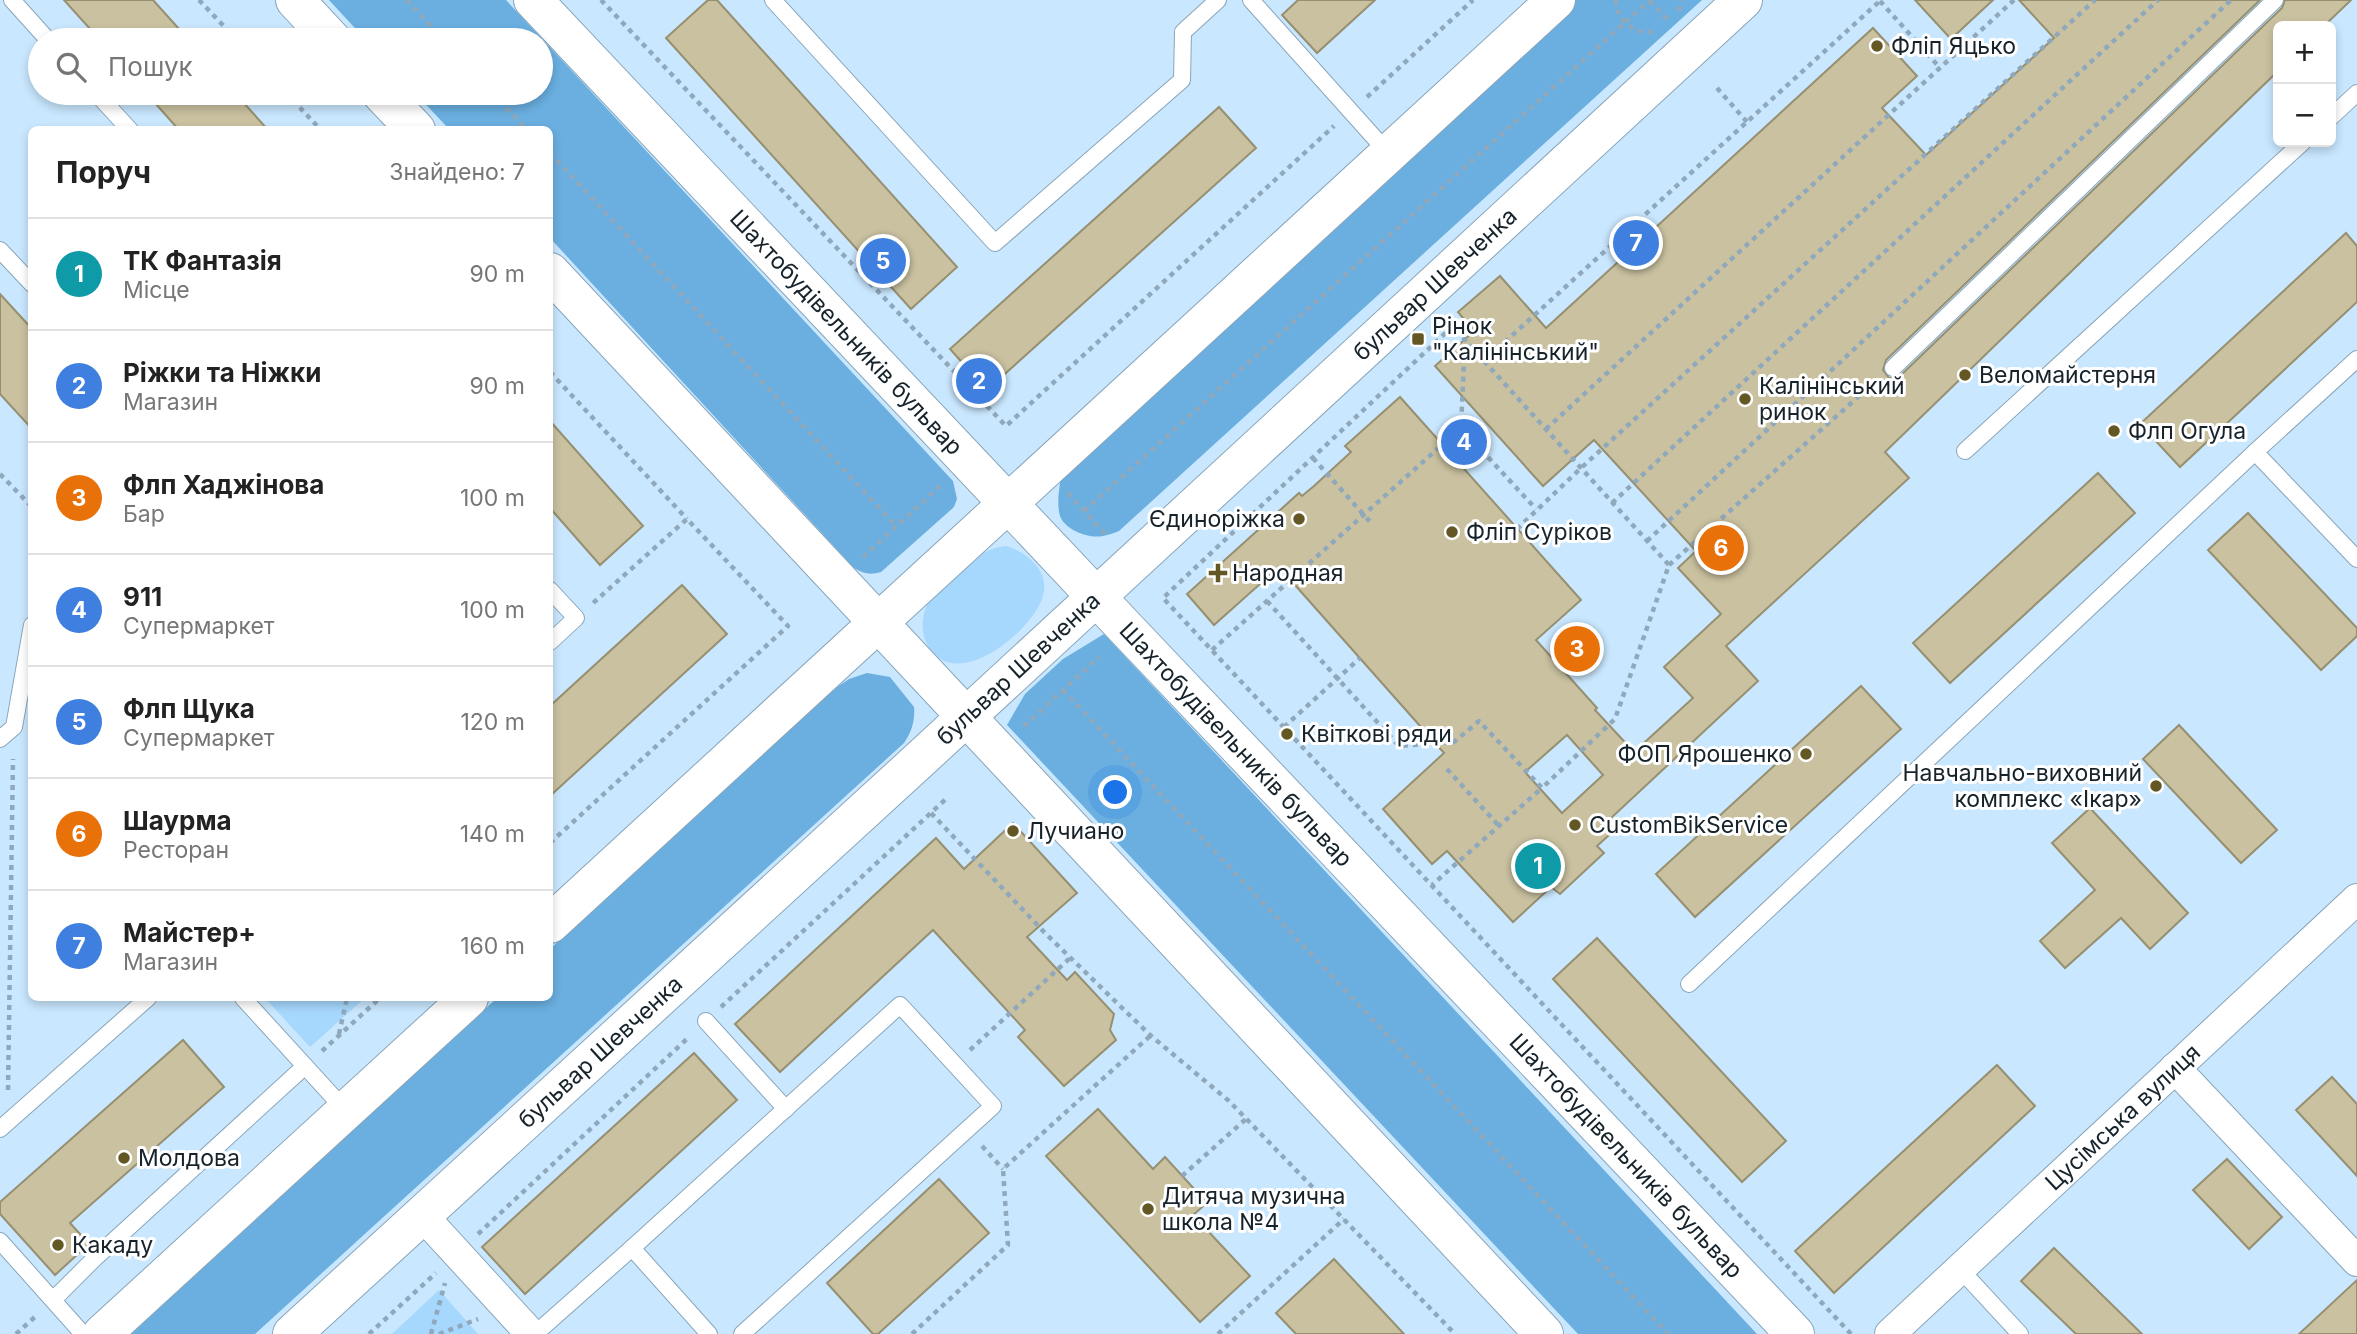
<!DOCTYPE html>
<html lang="uk">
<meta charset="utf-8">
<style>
:root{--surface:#fff;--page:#f2f2f2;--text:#222;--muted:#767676;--line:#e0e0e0;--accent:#635723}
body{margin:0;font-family:Inter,sans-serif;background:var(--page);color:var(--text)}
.controls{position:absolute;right:21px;top:21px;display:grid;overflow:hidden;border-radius:10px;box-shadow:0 4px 10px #0003}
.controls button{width:63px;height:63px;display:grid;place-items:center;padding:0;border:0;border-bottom:2px solid var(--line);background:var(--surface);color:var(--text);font:35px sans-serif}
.you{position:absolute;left:1116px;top:793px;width:24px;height:24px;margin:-18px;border:5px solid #fff;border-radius:50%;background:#1a73e8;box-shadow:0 0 0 10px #1a73e833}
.badge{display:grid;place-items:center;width:46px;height:46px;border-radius:50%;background:var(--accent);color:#fff;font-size:23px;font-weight:700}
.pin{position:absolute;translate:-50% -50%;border:4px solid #fff;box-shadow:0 2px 7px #0006}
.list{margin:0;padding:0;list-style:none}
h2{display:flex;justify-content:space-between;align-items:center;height:91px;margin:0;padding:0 28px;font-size:30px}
h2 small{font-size:23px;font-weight:400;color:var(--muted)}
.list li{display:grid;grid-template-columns:46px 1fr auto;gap:21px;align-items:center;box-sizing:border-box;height:112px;padding:0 28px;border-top:2px solid var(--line)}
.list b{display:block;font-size:26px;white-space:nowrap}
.list p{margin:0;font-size:23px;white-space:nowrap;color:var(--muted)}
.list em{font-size:23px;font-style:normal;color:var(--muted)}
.icon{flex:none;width:38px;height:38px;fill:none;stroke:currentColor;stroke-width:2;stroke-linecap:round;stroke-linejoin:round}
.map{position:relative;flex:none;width:2357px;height:1334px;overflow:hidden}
.search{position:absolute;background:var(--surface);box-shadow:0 4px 10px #0003;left:28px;top:28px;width:525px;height:77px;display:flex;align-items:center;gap:18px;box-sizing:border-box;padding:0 24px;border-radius:38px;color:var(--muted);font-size:26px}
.panel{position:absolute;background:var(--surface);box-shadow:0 4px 10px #0003;left:28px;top:126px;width:525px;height:875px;border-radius:10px}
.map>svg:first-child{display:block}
.green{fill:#a6d7fc}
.forest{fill:#6aafe0}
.building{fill:#c9c1a0;stroke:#968f70;stroke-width:2;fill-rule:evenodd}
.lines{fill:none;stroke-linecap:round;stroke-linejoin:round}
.service-casing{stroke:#88a5ba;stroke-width:18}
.minor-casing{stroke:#88a5ba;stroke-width:32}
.secondary-casing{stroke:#88a5ba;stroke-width:40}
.path{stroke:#90a8bb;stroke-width:4.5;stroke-dasharray:5 5;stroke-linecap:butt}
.service{stroke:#fff;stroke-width:16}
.minor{stroke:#fff;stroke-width:30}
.secondary{stroke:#fff;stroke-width:38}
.poi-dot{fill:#635723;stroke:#fff;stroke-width:2.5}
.labels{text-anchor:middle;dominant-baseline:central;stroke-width:6;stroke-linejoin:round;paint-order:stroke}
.poi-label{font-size:23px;fill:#17232b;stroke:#fff;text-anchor:start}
.street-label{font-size:23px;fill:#17232b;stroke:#fff}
</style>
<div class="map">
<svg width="2357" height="1334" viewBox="0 0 2357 1334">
<rect width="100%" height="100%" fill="#c9e7fe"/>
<g class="green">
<path d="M 1006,546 C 1027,552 1050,571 1043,596 C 1034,627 972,681 939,658 C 921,645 918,620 929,601 C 935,591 948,583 957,575 C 972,561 984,548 1006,546 Z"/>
<polygon points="265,998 365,998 310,1047"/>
<polygon points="439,1290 478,1334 392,1334"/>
</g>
<g class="forest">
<path d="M 329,0 L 506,0 L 953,481 L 957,499 L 954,507 L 881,572 C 870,575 864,574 854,568 L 550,238 L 550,130 L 449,129 L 415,93 L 541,93 L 541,40 L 366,40 Z"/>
<path d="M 1573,0 L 1702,0 L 1119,531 C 1114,533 1108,535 1103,536 C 1089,539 1065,530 1060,516 C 1056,502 1060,484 1062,471 Z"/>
<polygon points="1104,634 1757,1334 1578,1334 1007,725 1025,694 1063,659"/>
<path d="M 867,673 L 890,677 L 914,707 C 915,720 912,732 904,743 L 255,1334 L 131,1334 L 497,998 L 550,998 L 550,949 L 827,694 L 849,679 Z"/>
</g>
<g class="building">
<polygon points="64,0 153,0 189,40 100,40"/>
<polygon points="708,0 717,0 957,267 911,309 666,38"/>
<polygon points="1298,0 1375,0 1317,53 1282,15"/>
<polygon points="1915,0 1993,0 1951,39"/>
<path d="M 2019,0 L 2260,0 L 1886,360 L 1883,370 L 1889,378 L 1900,376 L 2282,8 L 2285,0 L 2351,0 L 2324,26 L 2278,26 L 2278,71 L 1885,452 L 1909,478 L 1726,646 L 1758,681 L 1611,818 L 1618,827 L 1597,846 L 1604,853 L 1560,894 L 1551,887 L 1513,922 L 1447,851 L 1432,864 L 1383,809 L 1444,753 L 1279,567 L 1214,625 L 1187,594 L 1299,493 L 1302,496 L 1314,486 L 1351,452 L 1345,446 L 1400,397 L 1581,600 L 1536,640 L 1597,708 L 1595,710 L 1634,752 L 1693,698 L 1664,667 L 1721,614 L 1678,568 L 1696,551 L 1594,440 L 1543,486 L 1435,366 L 1474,331 L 1458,312 L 1500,276 L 1546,328 L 1873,28 L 1917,76 L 1882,108 L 1926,155 L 2054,38 ZM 1567,735 L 1603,775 L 1562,813 L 1525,772 Z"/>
<polygon points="146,93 235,93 268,130 179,130"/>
<polygon points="1219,107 1256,148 987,390 950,349"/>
<polygon points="2346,233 2357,246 2357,302 2180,467 2140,424"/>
<polygon points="0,294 32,329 32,429 0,394"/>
<polygon points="550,421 643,526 600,565 550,508"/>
<polygon points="2098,473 2135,513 1950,683 1913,643"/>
<polygon points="2248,513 2357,628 2357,636 2321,670 2208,550"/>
<polygon points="682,585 727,634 550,796 550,706"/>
<polygon points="1861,686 1901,729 1695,917 1656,874"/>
<polygon points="2179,725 2277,830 2241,863 2143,759"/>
<polygon points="2090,808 2188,913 2150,949 2121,918 2065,968 2040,941 2095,890 2052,843"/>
<polygon points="1013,823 1077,893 1027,937 1067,980 1075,972 1114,1014 1110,1030 1116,1040 1064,1086 1018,1037 1025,1030 933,930 780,1072 735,1024 936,838 964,869"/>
<polygon points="1597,938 1786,1141 1742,1182 1553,979"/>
<polygon points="183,1040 224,1087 70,1223 89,1244 55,1275 0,1214 0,1202"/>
<polygon points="694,1053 737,1100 525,1294 482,1247"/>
<polygon points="1997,1065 2035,1106 1834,1293 1795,1251"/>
<polygon points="2332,1077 2357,1104 2357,1176 2296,1110"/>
<polygon points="1098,1109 1153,1169 1165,1157 1207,1203 1193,1215 1250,1276 1200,1322 1046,1156"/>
<polygon points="2227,1159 2282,1217 2249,1249 2193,1190"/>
<polygon points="939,1179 989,1233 878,1334 873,1334 827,1283"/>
<polygon points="2054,1248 2142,1334 2076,1334 2021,1281"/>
<polygon points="1334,1259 1404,1334 1296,1334 1276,1313"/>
<polygon points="2357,1280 2357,1334 2299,1334"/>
</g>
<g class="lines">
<defs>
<g id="service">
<polyline points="12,0 48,40"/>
<polyline points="773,0 995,243 1182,80 1183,32 1218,0"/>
<polyline points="1251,0 1389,154"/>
<polyline points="96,93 130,130"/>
<polyline points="2331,117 2357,93"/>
<polyline points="0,250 32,284"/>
<polyline points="2357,359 2255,452 2357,559"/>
<polyline points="1893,368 2275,0"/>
<polyline points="1965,451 2303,142"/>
<polyline points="550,590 576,618 550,642"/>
<polyline points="0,739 14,727 32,625"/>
<polyline points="1689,984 2255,452"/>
<polyline points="243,998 346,1111"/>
<polyline points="706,1021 786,1109"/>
<polyline points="0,1129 148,998"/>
<polyline points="0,1241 83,1334"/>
<polyline points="1960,1269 2020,1334"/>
<polyline points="53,1300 95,1258 305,1066"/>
<polyline points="535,1334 632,1248"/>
<polyline points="709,1334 632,1248 900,1005 993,1106 742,1334"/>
</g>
<g id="minor">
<polyline points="2175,1068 2357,1261"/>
<polyline points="422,1215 531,1334"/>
<path id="s1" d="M 1890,1334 L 2357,899"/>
</g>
<g id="secondary">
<polyline points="295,0 332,40"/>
<path id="s2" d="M 533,0 C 952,446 1374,890 1795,1334"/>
<polyline points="381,93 416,130"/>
<polyline points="550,272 1544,1334"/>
<polyline points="550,924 1556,0"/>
<polyline points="102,1334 469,998"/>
<path id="s3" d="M 292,1334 L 915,764 L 1743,0"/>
</g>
</defs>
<use href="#service" class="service-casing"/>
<use href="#minor" class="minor-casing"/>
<use href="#secondary" class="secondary-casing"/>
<g class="path">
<polyline points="199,0 237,40"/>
<polyline points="407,0 444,40"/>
<polyline points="601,0 1006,426 1334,126"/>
<path d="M 1616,0 C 1616,22 1634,34 1655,32"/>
<polyline points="1650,1 1670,22"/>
<polyline points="1880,1 1940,68"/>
<polyline points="1679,11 1681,0"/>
<polyline points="1717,88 1748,123"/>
<polyline points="286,93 321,130"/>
<polyline points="493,93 527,130"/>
<polyline points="1367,97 1473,0"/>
<polyline points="550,153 896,526"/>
<polyline points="1484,361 1669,565 1615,719 1542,788"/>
<polyline points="550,372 687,519"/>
<polyline points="1461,428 1536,509"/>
<polyline points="1546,429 2014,0"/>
<polyline points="1313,458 1372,524"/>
<polyline points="0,474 32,507"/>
<polyline points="1068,493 1108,537"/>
<polyline points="1612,503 2158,0"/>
<polyline points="1084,511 1650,0"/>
<polyline points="1517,529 1581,468 2095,0"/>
<polyline points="1647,541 2231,0"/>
<polyline points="863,557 941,485"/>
<polyline points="1669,565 1876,381"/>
<polyline points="1267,601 1399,746 1454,742 1479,721 1542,788 1432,885"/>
<polyline points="1212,650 1461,428 1465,339"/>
<polyline points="1063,690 1668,1334"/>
<polyline points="1024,726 1099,657"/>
<polyline points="1284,727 1360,658"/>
<polyline points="1447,769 1499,826"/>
<polyline points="931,813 1045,933 1150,1035 1229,1101 1455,1334"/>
<polyline points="550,843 788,626 687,519 592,604"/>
<polyline points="721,1007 947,798"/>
<polyline points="339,1034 347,998"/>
<polyline points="970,1050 1070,958"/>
<polyline points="322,1051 380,998"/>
<polyline points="8,1090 13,759"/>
<polyline points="982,1146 1003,1169"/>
<polyline points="1182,1176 1246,1119"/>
<polyline points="478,1234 689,1037"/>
<polyline points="16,1334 36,1316"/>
<polyline points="369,1334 436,1273"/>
<polyline points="431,1334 445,1283"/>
<polyline points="439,1334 478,1319"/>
<polyline points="912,1334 1008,1245 1003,1169 1150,1036"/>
<polyline points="1218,1334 1344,1219"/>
<polyline points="1851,1334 1163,598 1453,326 1484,361 1881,0"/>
</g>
<use href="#service" class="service"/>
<use href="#minor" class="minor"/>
<use href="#secondary" class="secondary"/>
</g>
<g class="poi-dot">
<circle cx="1877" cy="46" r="7"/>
<rect x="1411" y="332" width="14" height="14" rx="3.5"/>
<circle cx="1965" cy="375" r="7"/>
<circle cx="1745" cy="399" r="7"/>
<circle cx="2114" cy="431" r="7"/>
<circle cx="1299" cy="519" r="7"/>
<circle cx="1452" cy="532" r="7"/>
<path d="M1214.5 562.5h7v7h7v7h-7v7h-7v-7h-7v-7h7z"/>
<circle cx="1287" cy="734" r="7"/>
<circle cx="1806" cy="754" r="7"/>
<circle cx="2156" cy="786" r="7"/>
<circle cx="1575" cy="825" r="7"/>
<circle cx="1013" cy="831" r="7"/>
<circle cx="124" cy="1158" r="7"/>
<circle cx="1148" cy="1209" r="7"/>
<circle cx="58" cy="1245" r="7"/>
</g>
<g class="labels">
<g class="poi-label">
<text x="1891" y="46">Фліп Яцько</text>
<text x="1432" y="326">Рінок<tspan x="1432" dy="26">"Калінінський"</tspan></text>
<text x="1979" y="375">Веломайстерня</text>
<text x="1759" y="386">Калінінський<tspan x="1759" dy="26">ринок</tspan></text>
<text x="2128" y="431">Флп Огула</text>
<text x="1285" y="519" text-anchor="end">Єдиноріжка</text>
<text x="1466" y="532">Фліп Суріков</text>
<text x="1232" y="573">Народная</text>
<text x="1301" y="734">Квіткові ряди</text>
<text x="1792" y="754" text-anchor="end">ФОП Ярошенко</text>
<text x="2142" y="773" text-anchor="end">Навчально-виховний<tspan x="2142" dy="26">комплекс «Ікар»</tspan></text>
<text x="1589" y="825">CustomBikService</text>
<text x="1027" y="831">Лучиано</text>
<text x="138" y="1158">Молдова</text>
<text x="1162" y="1196">Дитяча музична<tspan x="1162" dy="26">школа №4</tspan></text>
<text x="72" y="1245">Какаду</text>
</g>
<g class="street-label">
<text stroke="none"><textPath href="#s3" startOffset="1552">бульвар Шевченка</textPath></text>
<text stroke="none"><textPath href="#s2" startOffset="457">Шахтобудівельників бульвар</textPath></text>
<text stroke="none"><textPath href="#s3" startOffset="985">бульвар Шевченка</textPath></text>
<text stroke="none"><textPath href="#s2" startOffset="1024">Шахтобудівельників бульвар</textPath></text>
<text stroke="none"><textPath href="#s3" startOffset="418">бульвар Шевченка</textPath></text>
<text stroke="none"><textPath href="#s1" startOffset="318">Цусімська вулиця</textPath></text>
<text stroke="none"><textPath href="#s2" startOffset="1591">Шахтобудівельників бульвар</textPath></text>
</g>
</g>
</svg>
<div class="controls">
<button>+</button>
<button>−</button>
</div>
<div class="you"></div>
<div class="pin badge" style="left:1538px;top:866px;background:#0f9aa8">1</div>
<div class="pin badge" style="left:979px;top:381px;background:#3f7fe0">2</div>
<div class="pin badge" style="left:1577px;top:649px;background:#e8710a">3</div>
<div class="pin badge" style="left:1464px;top:442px;background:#3f7fe0">4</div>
<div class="pin badge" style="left:883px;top:261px;background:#3f7fe0">5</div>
<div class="pin badge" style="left:1721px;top:548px;background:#e8710a">6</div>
<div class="pin badge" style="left:1636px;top:243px;background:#3f7fe0">7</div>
<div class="search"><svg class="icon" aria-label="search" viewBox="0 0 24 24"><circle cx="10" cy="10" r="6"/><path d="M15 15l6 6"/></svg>Пошук</div>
<section class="panel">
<h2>Поруч<small>Знайдено: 7</small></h2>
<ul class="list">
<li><span class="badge" style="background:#0f9aa8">1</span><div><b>ТК Фантазія</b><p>Місце</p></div><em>90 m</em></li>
<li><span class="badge" style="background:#3f7fe0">2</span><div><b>Ріжки та Ніжки</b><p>Магазин</p></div><em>90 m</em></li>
<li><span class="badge" style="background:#e8710a">3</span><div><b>Флп Хаджінова</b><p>Бар</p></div><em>100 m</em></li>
<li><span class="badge" style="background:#3f7fe0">4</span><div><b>911</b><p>Супермаркет</p></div><em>100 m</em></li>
<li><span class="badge" style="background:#3f7fe0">5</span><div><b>Флп Щука</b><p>Супермаркет</p></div><em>120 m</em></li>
<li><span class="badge" style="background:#e8710a">6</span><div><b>Шаурма</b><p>Ресторан</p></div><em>140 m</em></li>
<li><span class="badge" style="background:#3f7fe0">7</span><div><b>Майстер+</b><p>Магазин</p></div><em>160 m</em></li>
</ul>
</section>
</div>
